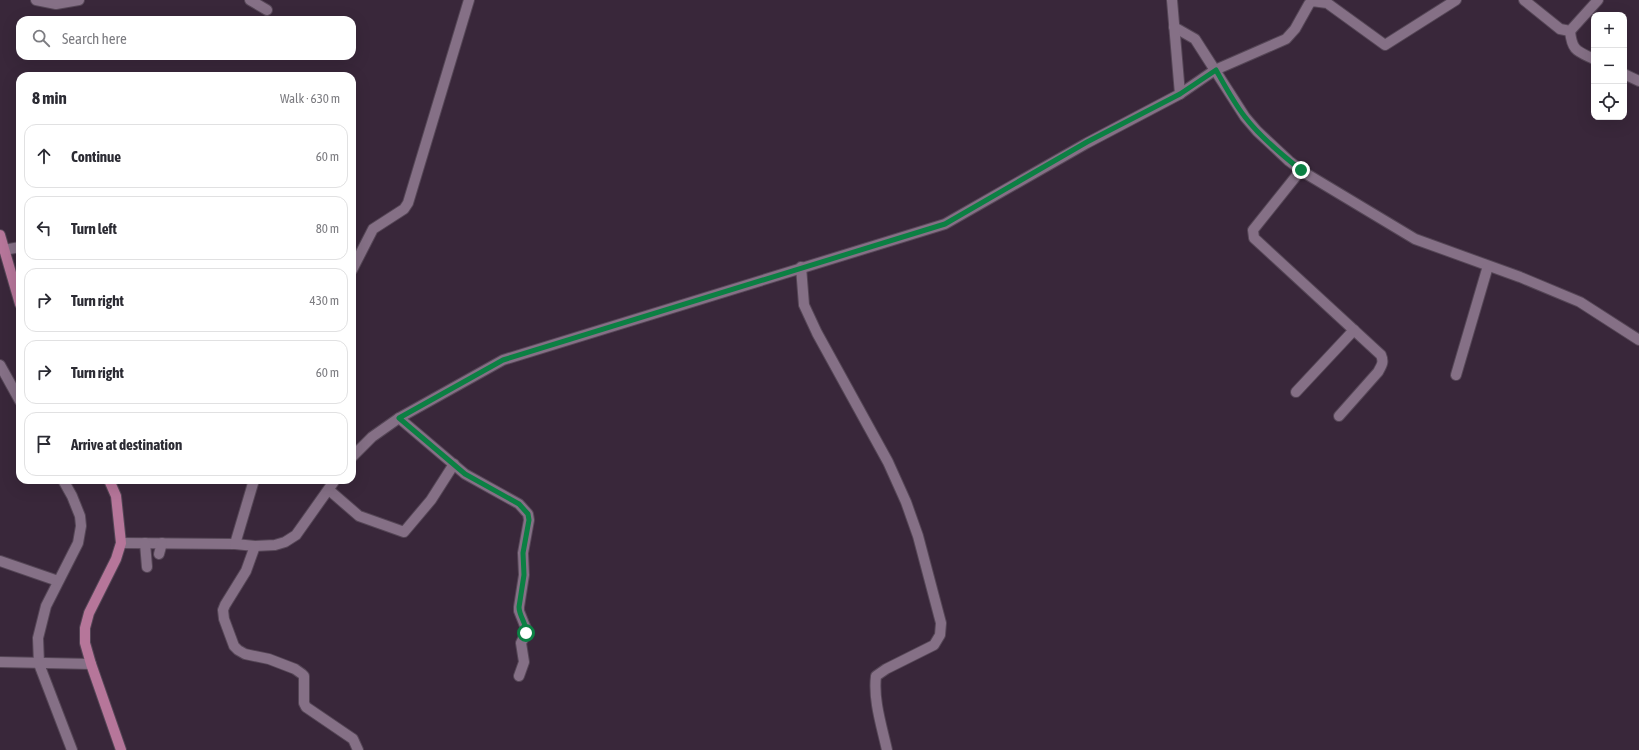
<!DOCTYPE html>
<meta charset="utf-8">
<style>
:root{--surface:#fff;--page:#f7f7f7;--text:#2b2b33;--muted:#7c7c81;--line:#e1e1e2}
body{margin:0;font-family:"Asap Condensed",sans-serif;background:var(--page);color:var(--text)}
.controls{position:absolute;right:12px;top:12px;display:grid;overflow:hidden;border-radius:8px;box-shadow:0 4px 16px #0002}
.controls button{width:36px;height:36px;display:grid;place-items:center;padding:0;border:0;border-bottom:1px solid var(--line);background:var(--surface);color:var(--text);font:20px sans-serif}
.stop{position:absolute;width:12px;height:12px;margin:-9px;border:3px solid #0b8043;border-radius:50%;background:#fff}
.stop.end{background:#0b8043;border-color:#fff;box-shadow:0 1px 4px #0008}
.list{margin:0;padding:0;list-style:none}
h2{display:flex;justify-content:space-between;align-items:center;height:52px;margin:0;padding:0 16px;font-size:17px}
h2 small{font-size:13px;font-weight:400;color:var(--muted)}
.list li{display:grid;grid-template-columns:26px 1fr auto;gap:12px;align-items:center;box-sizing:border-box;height:64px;margin:0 8px 8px;padding:0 8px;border:1px solid var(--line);border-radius:12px}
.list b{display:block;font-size:15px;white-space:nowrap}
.list em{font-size:13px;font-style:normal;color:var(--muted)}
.icon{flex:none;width:22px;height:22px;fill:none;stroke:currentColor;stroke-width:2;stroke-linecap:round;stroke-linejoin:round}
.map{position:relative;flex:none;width:1639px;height:750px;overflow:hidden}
.search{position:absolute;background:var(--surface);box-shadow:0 4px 16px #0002;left:16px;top:16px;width:340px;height:44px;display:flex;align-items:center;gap:10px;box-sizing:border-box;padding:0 14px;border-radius:12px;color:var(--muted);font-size:15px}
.panel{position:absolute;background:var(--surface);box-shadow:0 4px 16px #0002;left:16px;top:72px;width:340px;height:412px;border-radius:12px}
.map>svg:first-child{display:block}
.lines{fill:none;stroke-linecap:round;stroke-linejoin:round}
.minor-casing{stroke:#554656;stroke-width:12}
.major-casing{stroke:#554656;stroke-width:12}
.minor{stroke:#857086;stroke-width:10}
.major{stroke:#b6769a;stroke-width:10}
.route{stroke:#0b8043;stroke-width:5}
</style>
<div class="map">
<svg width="1639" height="750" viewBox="0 0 1639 750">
<rect width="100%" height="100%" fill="#39273a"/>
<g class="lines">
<defs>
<g id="minor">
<polyline points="36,0 56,4 79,0"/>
<polyline points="250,0 267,10"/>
<polyline points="1524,0 1560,29 1570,31 1598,0"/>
<polyline points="1174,27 1195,39 1245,117 1257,131 1289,161 1305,173 1415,239 1520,277 1580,302 1639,340"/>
<path d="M 1570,31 C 1572,51 1577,51 1594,59"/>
<polyline points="1624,74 1639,81"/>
<polyline points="1180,94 1215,70 1286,39 1295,29 1309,4 1312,1 1327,3 1385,45 1456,0"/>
<path d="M 1301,170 L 1253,230 L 1254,238 L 1381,355 C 1384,362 1382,365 1378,372 L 1339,416"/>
<polyline points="4,250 20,247"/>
<path d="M 801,267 L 804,305 L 817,333 L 888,462 L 906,502 L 918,536 L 941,623 L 940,635 L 934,645 L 886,669 L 876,676 C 873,700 882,727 887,750"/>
<polyline points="352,270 373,229 404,209 408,203 469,0"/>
<polyline points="0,365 20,401"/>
<polyline points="1456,375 1488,266"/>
<polyline points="1296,392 1354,330"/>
<polyline points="399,418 465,474 519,504 528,514 529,520 523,553 524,575 519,607 519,611 527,631 521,643 524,662 519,676"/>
<polyline points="352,457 372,437 399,418 503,360 945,224 1087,143 1180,94 1172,0"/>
<polyline points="63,480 72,496 80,516 81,526 78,543 46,606 38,638 39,664 72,750"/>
<polyline points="329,490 359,516 404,532 431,500 454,464"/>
<polyline points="121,543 235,544 255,546 275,545 285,542 296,535 335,480"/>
<polyline points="145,543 147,567"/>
<polyline points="235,544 254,480"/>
<polyline points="255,546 246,571 225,605 223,610 224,619 234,646 238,650 245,654 269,659 295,669 302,674 304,676 304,703 306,707 353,739 358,750"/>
<polyline points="159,554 162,543"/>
<polyline points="0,561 58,581"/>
<polyline points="0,662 91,664"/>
</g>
<g id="major">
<polyline points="0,235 20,304"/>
<polyline points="109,480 116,496 121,543 116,559 89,613 85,628 85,643 91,664 121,750"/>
</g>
</defs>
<use href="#minor" class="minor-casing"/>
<use href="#major" class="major-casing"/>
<use href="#minor" class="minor"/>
<use href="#major" class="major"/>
</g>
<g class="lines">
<path class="route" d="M 526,633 C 527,624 519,616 519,607 L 524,575 L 523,553 L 529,520 L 528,514 L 519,504 L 465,474 L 399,418 L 503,360 L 945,224 L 1087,142 L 1180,94 L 1216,70 C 1225,86 1234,103 1245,117 C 1260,137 1282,155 1301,170"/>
</g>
</svg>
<div class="controls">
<button>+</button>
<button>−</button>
<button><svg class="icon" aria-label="locate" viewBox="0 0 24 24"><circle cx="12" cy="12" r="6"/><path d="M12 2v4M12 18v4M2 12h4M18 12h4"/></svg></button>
</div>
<div class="stop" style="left:526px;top:633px"></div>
<div class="stop end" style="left:1301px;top:170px"></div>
<div class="search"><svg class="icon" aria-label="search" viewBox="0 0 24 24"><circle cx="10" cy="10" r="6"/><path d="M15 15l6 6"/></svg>Search here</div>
<section class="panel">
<h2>8 min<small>Walk · 630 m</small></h2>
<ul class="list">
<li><svg class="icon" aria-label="ahead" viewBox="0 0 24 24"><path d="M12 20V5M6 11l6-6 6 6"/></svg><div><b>Continue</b></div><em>60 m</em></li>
<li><svg class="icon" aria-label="left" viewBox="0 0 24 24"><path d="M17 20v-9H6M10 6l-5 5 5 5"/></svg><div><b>Turn left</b></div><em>80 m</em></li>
<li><svg class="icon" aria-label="right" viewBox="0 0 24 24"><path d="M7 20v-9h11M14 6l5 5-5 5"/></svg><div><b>Turn right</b></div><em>430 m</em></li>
<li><svg class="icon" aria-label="right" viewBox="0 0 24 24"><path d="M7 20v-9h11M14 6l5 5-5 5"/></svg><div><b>Turn right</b></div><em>60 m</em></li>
<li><svg class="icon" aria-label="arrive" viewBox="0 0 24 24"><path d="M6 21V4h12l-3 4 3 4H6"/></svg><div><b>Arrive at destination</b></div></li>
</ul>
</section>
</div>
